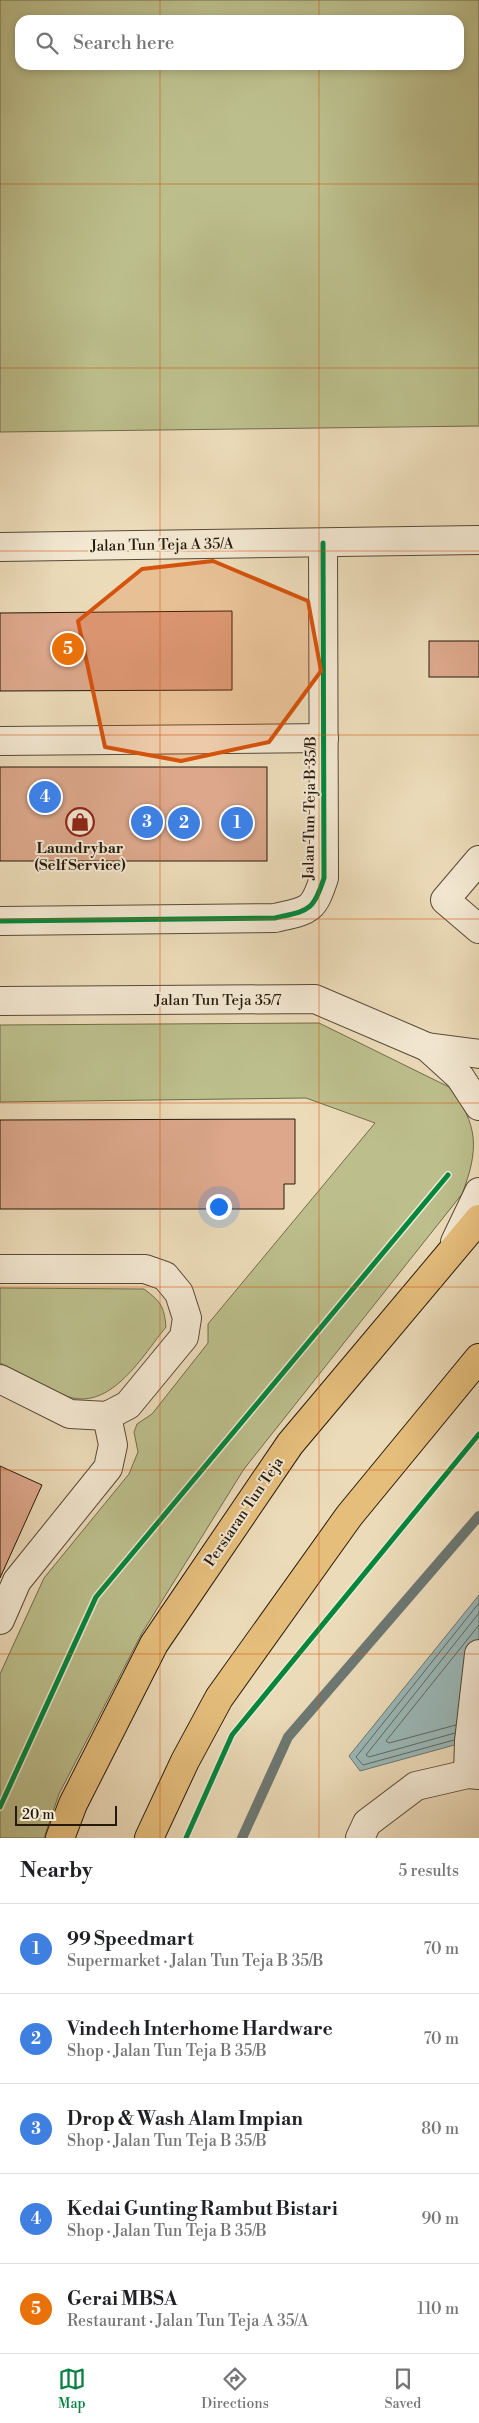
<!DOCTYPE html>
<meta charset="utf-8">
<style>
:root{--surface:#fff;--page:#f6f6f6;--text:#202124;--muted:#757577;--line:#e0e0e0;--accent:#0b8043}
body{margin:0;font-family:"Libre Bodoni",serif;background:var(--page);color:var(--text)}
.scale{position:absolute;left:15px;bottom:12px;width:102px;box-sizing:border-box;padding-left:5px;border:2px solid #261a0d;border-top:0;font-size:14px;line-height:18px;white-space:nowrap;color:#261a0d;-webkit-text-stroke:4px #f3e8d2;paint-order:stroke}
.you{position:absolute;left:218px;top:1206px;width:18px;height:18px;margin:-12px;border:4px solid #fff;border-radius:50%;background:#1a73e8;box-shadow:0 0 0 8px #1a73e833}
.badge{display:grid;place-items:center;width:32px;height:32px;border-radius:50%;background:var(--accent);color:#fff;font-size:16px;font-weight:700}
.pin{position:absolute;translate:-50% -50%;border:2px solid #fff;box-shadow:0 1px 5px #0006}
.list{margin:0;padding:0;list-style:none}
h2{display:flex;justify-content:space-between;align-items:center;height:65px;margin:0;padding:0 20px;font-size:21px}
h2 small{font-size:16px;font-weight:400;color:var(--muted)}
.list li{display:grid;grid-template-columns:32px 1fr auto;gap:15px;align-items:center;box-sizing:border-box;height:90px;padding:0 20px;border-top:1px solid var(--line)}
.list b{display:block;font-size:19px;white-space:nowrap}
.list p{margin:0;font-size:16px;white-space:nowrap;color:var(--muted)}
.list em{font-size:16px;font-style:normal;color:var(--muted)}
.icon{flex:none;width:28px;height:28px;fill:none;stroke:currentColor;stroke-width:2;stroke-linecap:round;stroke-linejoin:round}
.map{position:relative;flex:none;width:479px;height:1838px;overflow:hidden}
.search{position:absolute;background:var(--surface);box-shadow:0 2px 8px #0003;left:15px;right:15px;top:15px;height:55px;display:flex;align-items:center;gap:12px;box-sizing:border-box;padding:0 18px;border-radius:15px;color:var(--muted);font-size:19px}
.sheet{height:515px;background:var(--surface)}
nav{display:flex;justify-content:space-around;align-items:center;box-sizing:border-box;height:70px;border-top:1px solid var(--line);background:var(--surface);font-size:14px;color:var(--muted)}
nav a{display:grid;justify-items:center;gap:2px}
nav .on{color:var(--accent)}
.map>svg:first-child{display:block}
.grass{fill:#bcbf8c;stroke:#716c4c;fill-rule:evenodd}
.water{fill:#9cb9b9;stroke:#6d7974}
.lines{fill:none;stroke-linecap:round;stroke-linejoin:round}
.shore{stroke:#616a63;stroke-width:1}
.stream{stroke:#6d7974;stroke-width:10}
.building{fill:#dca78b;stroke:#261a0d}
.minor-casing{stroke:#584a38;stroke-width:30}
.major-casing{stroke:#261a0d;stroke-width:30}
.minor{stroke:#f3e8d2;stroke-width:28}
.major{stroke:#e6be7c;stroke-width:28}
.cycleway-casing{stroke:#f3e8d2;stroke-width:8}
.cycleway{stroke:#00873e;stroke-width:5}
.marked{fill:#d5530c;fill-opacity:0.2;stroke:#d5530c;stroke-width:4;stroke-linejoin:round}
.grid{fill:none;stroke:#d5530c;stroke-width:1;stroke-opacity:0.55}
.labels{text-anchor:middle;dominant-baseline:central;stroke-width:4;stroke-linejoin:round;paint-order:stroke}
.street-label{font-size:15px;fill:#261a0d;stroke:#f3e8d2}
.poi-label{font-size:15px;font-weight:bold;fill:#261a0d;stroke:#f3e8d2}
</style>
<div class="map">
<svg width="479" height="1838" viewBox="0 0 479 1838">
<rect width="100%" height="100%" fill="#ecdbb9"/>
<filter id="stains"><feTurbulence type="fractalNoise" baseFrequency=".004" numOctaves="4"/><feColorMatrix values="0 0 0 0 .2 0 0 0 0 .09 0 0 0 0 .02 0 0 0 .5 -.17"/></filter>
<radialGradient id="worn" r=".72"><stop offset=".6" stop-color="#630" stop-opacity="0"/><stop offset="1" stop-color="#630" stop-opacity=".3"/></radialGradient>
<g class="grass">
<path d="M 0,0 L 479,0 L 479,426 L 0,432 ZM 20,20 L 459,20 L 459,65 L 20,65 Z"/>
<path d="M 319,1023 L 449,1087 C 479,1124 479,1150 462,1194 L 244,1469 L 142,1633 L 59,1794 L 44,1838 L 0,1838 L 0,1674 L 44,1578 L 129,1474 L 138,1452 L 134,1432 L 137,1424 L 152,1414 L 208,1343 L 208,1324 L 375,1123 L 306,1098 L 0,1102 L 0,1025 Z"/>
<path d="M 0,1288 L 144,1289 C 161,1302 164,1306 166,1327 C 143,1355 112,1410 69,1397 C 50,1391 19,1372 0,1363 Z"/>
</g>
<polygon class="water" points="479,1595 479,1741 469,1741 360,1771 349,1756"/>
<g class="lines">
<g class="shore">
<polyline points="456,1725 389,1743 386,1741 479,1625"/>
<polyline points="455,1733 369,1757 366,1755 479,1613"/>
<polyline points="454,1740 363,1765 356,1757 479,1603"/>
</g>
<polyline class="stream" points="242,1838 288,1737 479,1516"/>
</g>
<g class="building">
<polygon points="232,611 232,690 0,691 0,613"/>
<rect x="429" y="641" width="50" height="36"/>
<rect x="0" y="767" width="267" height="94"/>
<polygon points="295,1119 295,1184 284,1184 284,1209 0,1209 0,1120"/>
<polygon points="0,1466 42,1485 0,1578"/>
</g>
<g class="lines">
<defs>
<g id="minor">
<polyline points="0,547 479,540"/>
<polyline points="0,741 324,738"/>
<polyline points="479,860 445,900 479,929"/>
<path d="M 0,921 L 275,918 C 309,910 313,912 324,878 L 323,543"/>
<polyline points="0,1001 315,999 427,1047 479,1054"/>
<polyline points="427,1047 460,1077 479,1106"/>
<polyline points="455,1242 479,1192"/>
<polyline points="0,1269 145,1269 165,1276 179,1293 187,1318 184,1337 128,1405 107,1416 70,1414 0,1379"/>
<polyline points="0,1620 17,1581 108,1468 113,1445 107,1416"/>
<polyline points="468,1774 469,1741 479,1654"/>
<polyline points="360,1838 367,1823 416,1786 468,1774 479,1775"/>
</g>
<g id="major">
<polyline points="60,1838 73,1804 154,1644 290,1444 479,1219"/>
<polyline points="149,1838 185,1761 219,1698 349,1516 479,1358"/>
</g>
</defs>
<use href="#minor" class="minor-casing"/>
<use href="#major" class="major-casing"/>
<use href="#minor" class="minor"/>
<use href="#major" class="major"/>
<defs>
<g id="cycleway">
<path d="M 0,921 L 275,918 C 309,910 313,912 324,878 L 323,543"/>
<polyline points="0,1807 96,1597 448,1175"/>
<polyline points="186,1838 232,1735 479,1434"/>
</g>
</defs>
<use href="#cycleway" class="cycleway-casing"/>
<use href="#cycleway" class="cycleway"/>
</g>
<path class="marked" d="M 213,561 L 308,601 L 321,671 L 269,742 L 181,761 L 105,747 L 78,621 L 142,569 Z"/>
<path class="grid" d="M 160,0 L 160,20M 319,0 L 319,20M 160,65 L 160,1838M 319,65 L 319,1838M 0,184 L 479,184M 0,368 L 479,368M 0,551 L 479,551M 0,735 L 479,735M 0,919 L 479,919M 0,1103 L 479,1103M 0,1287 L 479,1287M 0,1470 L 479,1470M 0,1654 L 479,1654"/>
<defs>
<symbol id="shop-ring" viewBox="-11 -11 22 22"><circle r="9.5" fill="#f3e8d2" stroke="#8f2418" stroke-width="1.5"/><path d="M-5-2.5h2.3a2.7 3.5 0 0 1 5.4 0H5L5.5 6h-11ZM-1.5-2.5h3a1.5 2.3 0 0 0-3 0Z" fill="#8f2418"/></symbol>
</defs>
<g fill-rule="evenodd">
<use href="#shop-ring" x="64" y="806" width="32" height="32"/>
</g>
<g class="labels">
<g class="street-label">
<text transform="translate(162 545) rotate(-1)">Jalan Tun Teja A 35/A</text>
<text transform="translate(310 808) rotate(-89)">Jalan Tun Teja B 35/B</text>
<text x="218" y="1000">Jalan Tun Teja 35/7</text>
<text transform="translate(244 1512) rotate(-56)">Persiaran Tun Teja</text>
</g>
<g class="poi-label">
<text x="80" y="848">Laundrybar<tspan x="80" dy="17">(Self Service)</tspan></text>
</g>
</g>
<rect width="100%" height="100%" filter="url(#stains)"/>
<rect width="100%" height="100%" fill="url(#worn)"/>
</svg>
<div class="scale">20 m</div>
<div class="you"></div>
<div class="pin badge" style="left:237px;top:823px;background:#3f7fe0">1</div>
<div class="pin badge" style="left:184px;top:823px;background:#3f7fe0">2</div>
<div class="pin badge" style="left:147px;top:822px;background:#3f7fe0">3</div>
<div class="pin badge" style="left:45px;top:797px;background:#3f7fe0">4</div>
<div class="pin badge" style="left:68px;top:649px;background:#e8710a">5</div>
<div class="search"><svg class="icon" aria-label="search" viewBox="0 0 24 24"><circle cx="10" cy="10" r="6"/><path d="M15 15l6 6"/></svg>Search here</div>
</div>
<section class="sheet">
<h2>Nearby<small>5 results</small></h2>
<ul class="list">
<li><span class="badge" style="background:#3f7fe0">1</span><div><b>99 Speedmart</b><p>Supermarket · Jalan Tun Teja B 35/B</p></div><em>70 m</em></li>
<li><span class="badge" style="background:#3f7fe0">2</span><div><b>Vindech Interhome Hardware</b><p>Shop · Jalan Tun Teja B 35/B</p></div><em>70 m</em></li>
<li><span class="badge" style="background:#3f7fe0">3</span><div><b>Drop &amp; Wash Alam Impian</b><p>Shop · Jalan Tun Teja B 35/B</p></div><em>80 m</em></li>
<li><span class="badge" style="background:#3f7fe0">4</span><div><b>Kedai Gunting Rambut Bistari</b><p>Shop · Jalan Tun Teja B 35/B</p></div><em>90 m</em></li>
<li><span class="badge" style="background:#e8710a">5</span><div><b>Gerai MBSA</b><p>Restaurant · Jalan Tun Teja A 35/A</p></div><em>110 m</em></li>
</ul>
</section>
<nav>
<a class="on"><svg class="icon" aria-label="map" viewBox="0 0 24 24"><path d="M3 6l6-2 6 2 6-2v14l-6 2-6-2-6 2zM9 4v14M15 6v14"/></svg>Map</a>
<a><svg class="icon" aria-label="directions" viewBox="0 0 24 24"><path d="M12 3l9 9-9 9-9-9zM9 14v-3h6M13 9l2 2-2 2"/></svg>Directions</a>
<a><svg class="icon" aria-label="saved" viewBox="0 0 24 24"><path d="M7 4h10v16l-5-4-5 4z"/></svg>Saved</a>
</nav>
